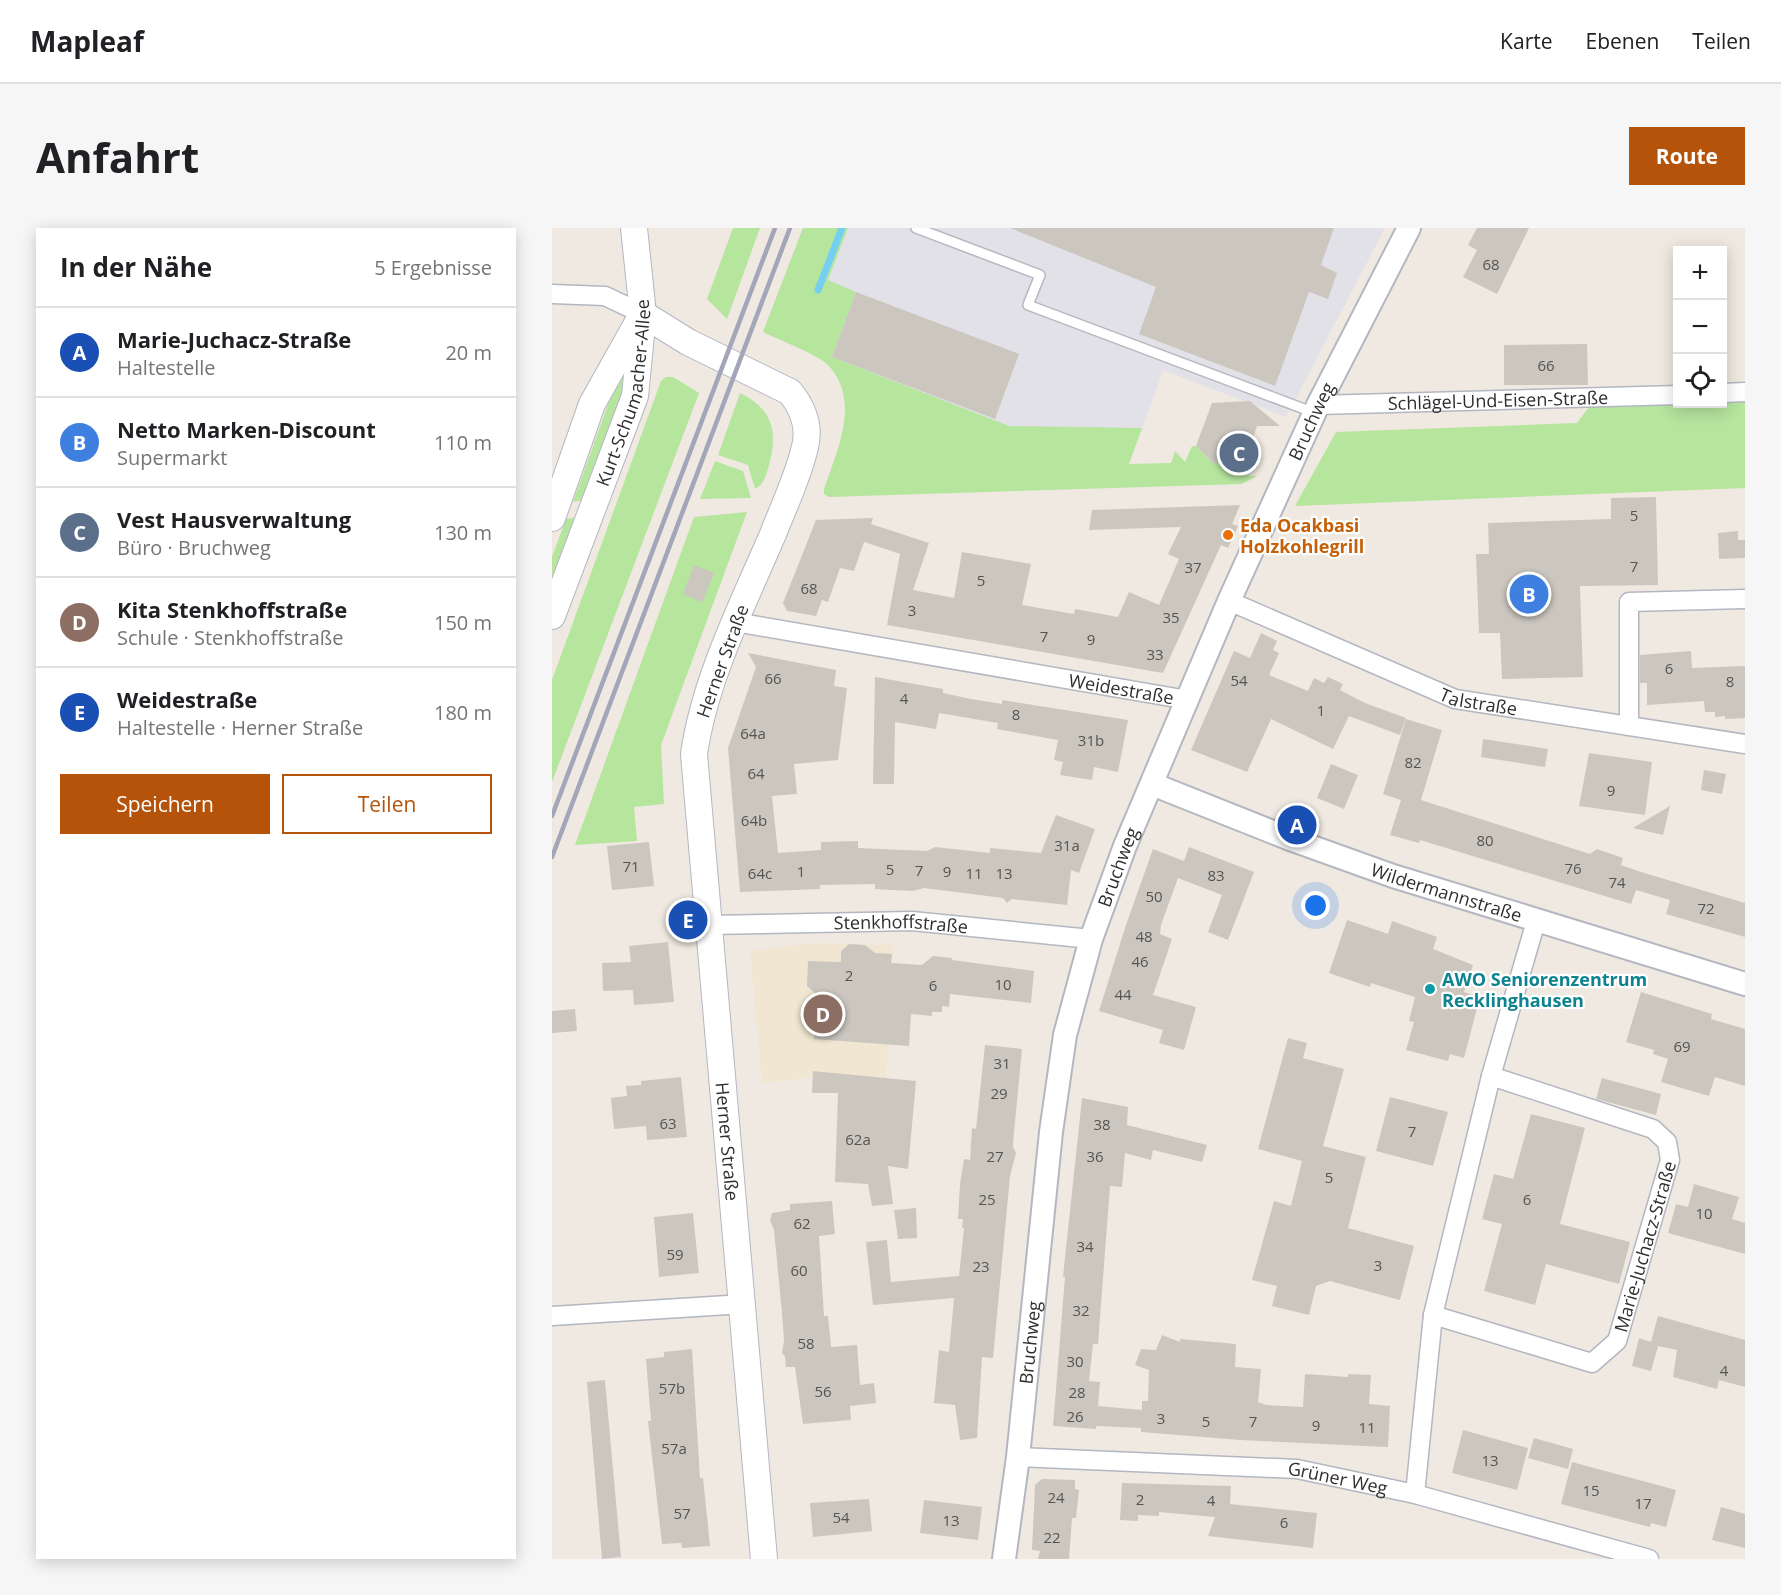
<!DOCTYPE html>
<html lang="de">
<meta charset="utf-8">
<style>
:root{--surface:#fff;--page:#f6f6f6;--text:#202124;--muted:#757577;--line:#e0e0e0;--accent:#b45309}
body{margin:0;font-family:"Open Sans",sans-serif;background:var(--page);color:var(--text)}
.controls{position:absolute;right:18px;top:18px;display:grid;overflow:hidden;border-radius:0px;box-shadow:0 3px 15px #0003}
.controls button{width:54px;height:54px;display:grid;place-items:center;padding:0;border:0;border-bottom:2px solid var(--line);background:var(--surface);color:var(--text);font:30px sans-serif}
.you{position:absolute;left:764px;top:678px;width:21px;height:21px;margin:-15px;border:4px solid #fff;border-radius:50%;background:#1a73e8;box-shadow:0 0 0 9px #1a73e833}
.badge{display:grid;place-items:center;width:39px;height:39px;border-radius:50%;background:var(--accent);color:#fff;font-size:20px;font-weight:700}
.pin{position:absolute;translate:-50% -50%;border:3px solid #fff;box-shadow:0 2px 6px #0006}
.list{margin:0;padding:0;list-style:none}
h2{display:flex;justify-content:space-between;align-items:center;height:78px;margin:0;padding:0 24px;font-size:26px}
h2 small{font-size:20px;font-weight:400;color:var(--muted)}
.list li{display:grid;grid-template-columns:39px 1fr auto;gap:18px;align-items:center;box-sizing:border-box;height:90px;padding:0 24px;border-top:2px solid var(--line)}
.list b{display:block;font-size:22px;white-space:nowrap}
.list p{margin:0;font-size:20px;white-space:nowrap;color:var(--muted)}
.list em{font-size:20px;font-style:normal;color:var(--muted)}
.actions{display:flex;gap:12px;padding:18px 24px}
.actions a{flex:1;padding:14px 0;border:2px solid var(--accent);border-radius:0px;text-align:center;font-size:21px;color:var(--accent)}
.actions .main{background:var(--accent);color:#fff}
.icon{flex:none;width:33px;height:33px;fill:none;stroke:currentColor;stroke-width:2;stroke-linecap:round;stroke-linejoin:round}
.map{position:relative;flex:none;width:1193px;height:1331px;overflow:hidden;border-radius:0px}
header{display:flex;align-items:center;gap:36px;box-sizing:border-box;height:84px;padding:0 30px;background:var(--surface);border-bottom:2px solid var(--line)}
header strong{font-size:28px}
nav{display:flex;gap:33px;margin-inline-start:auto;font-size:21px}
.intro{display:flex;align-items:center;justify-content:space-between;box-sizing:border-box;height:144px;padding:0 36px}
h1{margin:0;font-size:42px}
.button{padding:15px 27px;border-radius:0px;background:var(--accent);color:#fff;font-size:21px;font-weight:700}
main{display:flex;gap:36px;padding:0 36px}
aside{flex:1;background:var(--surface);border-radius:0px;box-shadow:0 3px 15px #0003}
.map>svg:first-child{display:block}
.industrial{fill:#e3e1e8}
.education{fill:#f0e6d1}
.green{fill:#b6e59e}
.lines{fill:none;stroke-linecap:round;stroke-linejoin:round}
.stream{stroke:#75cff0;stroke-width:7}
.building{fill:#cbc7bf}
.service-casing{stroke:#b4b7c1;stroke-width:12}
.minor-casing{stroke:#b4b7c1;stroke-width:21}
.tertiary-casing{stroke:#b4b7c1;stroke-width:26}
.secondary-casing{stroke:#b4b7c1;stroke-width:28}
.service{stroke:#fff;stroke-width:9}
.minor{stroke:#fff;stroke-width:18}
.tertiary{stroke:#fff;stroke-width:22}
.secondary{stroke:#fff;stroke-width:26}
.rail{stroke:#a3a6b8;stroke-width:4.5}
.food-dot{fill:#e8710a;stroke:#fff;stroke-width:2}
.culture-dot{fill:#0f9aa8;stroke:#fff;stroke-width:2}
.labels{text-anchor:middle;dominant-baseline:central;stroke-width:4.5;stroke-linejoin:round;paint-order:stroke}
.number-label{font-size:15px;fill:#555452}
.street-label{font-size:18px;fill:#2e2e2e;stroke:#fff}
.food-label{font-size:18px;font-weight:bold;fill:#c56008;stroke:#fff;text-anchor:start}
.culture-label{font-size:18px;font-weight:bold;fill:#0d838f;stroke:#fff;text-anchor:start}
</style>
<header>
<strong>Mapleaf</strong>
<nav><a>Karte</a><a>Ebenen</a><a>Teilen</a></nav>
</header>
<div class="intro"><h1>Anfahrt</h1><a class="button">Route</a></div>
<main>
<aside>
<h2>In der Nähe<small>5 Ergebnisse</small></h2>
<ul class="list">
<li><span class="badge" style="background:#1a4fb4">A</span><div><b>Marie-Juchacz-Straße</b><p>Haltestelle</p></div><em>20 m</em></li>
<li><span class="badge" style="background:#3f7fe0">B</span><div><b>Netto Marken-Discount</b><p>Supermarkt</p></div><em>110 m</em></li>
<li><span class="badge" style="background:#5c6f8a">C</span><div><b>Vest Hausverwaltung</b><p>Büro · Bruchweg</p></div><em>130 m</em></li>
<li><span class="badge" style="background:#8d6e63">D</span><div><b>Kita Stenkhoffstraße</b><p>Schule · Stenkhoffstraße</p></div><em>150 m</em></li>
<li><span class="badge" style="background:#1a4fb4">E</span><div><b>Weidestraße</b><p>Haltestelle · Herner Straße</p></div><em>180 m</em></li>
</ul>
<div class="actions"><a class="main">Speichern</a><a>Teilen</a></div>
</aside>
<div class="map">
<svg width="1193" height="1331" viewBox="0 0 1193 1331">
<rect width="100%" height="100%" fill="#efe9e1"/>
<polygon class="industrial" points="251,0 833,0 734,189 611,142 589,204 458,200 211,104"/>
<polygon class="education" points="261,715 341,717 334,851 254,850 210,855 198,723"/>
<g class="green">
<polygon points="181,0 208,0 175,91 155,71"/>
<path d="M 251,0 L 296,0 L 276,52 L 304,64 L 280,129 L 457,198 L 590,200 L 577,236 L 619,235 L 623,223 L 633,234 L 640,218 L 644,218 L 661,235 L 693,234 L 690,247 L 705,248 L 690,256 L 277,269 L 272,266 L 272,261 C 285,223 309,174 277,138 C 269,128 225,111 211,104 Z"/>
<polygon points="69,140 75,143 70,166 32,272 21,274"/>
<polygon points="114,149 121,149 147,165 0,554 0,452 109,153"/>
<path d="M 188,165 C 221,181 226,204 217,237 C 214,248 212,256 203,261 L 196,237 L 166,227 Z"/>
<polygon points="1193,173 1193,260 743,278 784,204 1025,195 1037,179"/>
<polygon points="163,233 191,243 199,270 148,271"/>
<polygon points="195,284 109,517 112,576 82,579 85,613 23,617 142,289"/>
<polygon points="26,289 0,358 0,329 14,291"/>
</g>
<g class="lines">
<polyline class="stream" points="266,62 290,0"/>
</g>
<g class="building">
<polygon points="458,0 782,0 769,37 785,45 776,71 757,64 723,158 587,106 604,59"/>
<polygon points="925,0 977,0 945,66 911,49 925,22 916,17"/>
<polygon points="304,64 467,126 443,191 280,129"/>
<polygon points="1035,116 1036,157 952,157 952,117"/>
<polygon points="698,173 728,198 705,198 693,234 661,235 644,218 660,175"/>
<polygon points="1104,269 1106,357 1028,358 1031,449 950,451 948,405 927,405 924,326 937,326 936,295 1059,291 1059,270"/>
<polygon points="688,277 680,296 686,298 676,320 669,317 611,445 335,397 348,326 312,314 302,343 288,340 276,374 270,372 264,388 235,383 231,375 264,292 321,290 319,296 377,315 361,362 402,370 410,324 479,336 470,377 522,386 523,381 566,389 577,364 607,377 627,331 616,326 629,299 537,302 540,282"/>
<polygon points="1186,303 1186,312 1193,312 1193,330 1167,331 1166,305"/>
<polygon points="142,337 162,345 150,374 131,366"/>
<polygon points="709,405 725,413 721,422 727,425 717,447 756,463 762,450 772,455 776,449 791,456 788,462 813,475 854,490 848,507 797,488 781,521 719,491 695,544 639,522 682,423 698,430"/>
<polygon points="1139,423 1140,440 1193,438 1193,490 1173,491 1173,488 1163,489 1163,484 1153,484 1152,473 1095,477 1095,455 1088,455 1088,427"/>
<polygon points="196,425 284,442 282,458 295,460 286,532 242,536 245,566 220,568 226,625 269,622 269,614 306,613 306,620 375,623 383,619 438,625 438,620 489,625 504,587 543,601 527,645 519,642 515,677 460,671 455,675 451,670 372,660 361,663 323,661 323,656 268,657 268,661 188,664 176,520 204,439"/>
<polygon points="323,449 391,461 391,465 419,471 450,476 450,472 576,492 566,544 542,539 540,552 508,547 511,534 502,532 506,512 445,501 446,495 387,485 384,501 343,494 342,556 321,556"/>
<polygon points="854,491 890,502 869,572 1038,626 1045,621 1071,630 1069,637 1089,644 1193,675 1193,709 1114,686 1118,672 1084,662 1079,676 868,612 867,615 838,607 849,572 831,566"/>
<polygon points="931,511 996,521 993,539 929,529"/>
<polygon points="1037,525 1100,534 1093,587 1027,578"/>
<polygon points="779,536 806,547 792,581 765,570"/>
<polygon points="1152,542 1174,546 1170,566 1149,562"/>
<polygon points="1118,578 1111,607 1081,600"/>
<polygon points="97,614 102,658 60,662 55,618"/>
<polygon points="637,619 702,644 676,712 656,704 670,667 626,650 609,697 608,706 620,711 601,767 644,779 632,822 607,815 611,802 547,783 573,700 601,621 632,633"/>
<polygon points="795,692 836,706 840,693 885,709 881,721 921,737 912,764 928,769 912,830 898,826 896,833 854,822 862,794 857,793 863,769 819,755 818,759 777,745"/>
<polygon points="116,714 122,774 82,777 81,762 51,763 50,735 79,734 77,718"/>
<polygon points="297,716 313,717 323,725 340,726 339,735 370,737 381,728 400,730 400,732 482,743 479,775 398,766 397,779 390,778 390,784 380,784 380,788 359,786 357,818 262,811 264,766 255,758 256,733 289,734 289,723"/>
<polygon points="1089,764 1160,786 1159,791 1193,801 1193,858 1163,849 1157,868 1109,854 1116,831 1101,826 1102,822 1074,814"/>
<polygon points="23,781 25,803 0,805 0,783"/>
<polygon points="736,810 755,815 751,830 792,841 771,918 814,929 796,1000 862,1018 848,1072 778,1053 764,1058 757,1087 720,1078 725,1058 700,1052 722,973 739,978 750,933 706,921"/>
<polygon points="433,817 470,821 462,904 461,919 464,925 458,948 441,1130 430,1129 425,1210 408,1212 403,1177 382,1175 387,1122 397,1124 402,1070 321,1077 314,1014 335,1012 339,1054 407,1048 412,1000 410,1000 411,991 406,991 408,956 412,931 418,932 420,900 424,901"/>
<polygon points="261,843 364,853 356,941 336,938 341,976 320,978 316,956 283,954 286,865 260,865"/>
<polygon points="129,849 135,909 95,912 94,898 62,901 59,870 75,868 74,858 89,857 89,853"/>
<polygon points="1050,850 1109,866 1104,887 1044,871"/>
<polygon points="838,869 896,884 881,938 824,923"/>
<polygon points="530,870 576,879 575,897 655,917 650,934 601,922 599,932 573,925 570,959 558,958 546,1116 541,1116 537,1153 548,1154 546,1178 590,1182 590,1173 596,1173 597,1142 583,1137 589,1121 604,1122 610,1107 628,1114 628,1111 684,1116 683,1139 709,1141 706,1174 714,1177 751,1179 753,1146 796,1149 796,1146 819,1147 817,1176 838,1178 836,1219 688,1212 589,1204 589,1200 544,1198 544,1201 501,1198 513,1049 511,1049"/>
<polygon points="979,886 1033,900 1008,996 1078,1014 1067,1056 994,1036 983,1077 932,1063 950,996 930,991 942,946 961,951"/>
<polygon points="1142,956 1187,969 1180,991 1193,995 1193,1026 1116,1005 1124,976 1136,979"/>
<polygon points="280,973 283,1006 267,1008 272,1088 276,1088 279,1119 305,1117 308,1157 322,1155 324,1175 298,1178 299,1192 251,1196 243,1139 234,1139 233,1128 230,1125 232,1112 230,1085 222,1002 218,992 220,985 238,982 238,976"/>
<polygon points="364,980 365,1010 346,1011 342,982"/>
<polygon points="141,985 147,1045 107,1049 102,989"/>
<polygon points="1106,1088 1193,1112 1193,1159 1167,1152 1165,1161 1121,1149 1125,1122 1106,1118 1099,1143 1080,1138 1087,1110 1099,1114"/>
<polygon points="140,1121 148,1250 151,1250 158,1318 130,1320 129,1315 110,1316 96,1193 99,1193 94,1131 112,1129 112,1124"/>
<polygon points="53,1152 69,1329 50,1331 35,1154"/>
<polygon points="911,1202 976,1220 965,1262 900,1245"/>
<polygon points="982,1210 1021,1221 1016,1241 976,1230"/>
<polygon points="1020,1234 1124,1262 1114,1299 1099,1295 1098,1299 1009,1276"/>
<polygon points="490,1251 523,1252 523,1261 527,1262 524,1290 520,1290 517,1331 486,1331 488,1323 480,1322 483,1257"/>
<polygon points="570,1255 679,1258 678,1276 765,1285 761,1320 656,1308 663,1289 607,1284 607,1288 586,1287 586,1293 568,1292"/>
<polygon points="317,1271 320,1303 261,1309 258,1275"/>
<polygon points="372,1272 430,1279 426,1312 368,1305"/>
<polygon points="1169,1279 1193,1286 1193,1320 1160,1312"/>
</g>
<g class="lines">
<defs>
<polyline id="service" points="364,0 488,47 476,77 763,185"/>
<g id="minor">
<polyline points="0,66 53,68 91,86"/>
<polyline points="1170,165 1193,164"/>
<path id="s1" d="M 766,177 L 1126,167"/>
<path id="s2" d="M 677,373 L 903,471 L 1193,516"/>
<path id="s3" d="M 183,394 L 636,472"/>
<polyline points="1077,498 1077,374 1193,371"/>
<path id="s4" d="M 157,697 L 360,693 L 539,711"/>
<path id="s5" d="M 881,1087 L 1040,1135 L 1065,1113 L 1118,932 L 1115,914 L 1101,901 L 939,848"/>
<polyline points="0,1088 192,1076"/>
<path id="s6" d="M 466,1229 L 745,1241 L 863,1266 L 1097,1331"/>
<polyline points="863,1266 881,1087 939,848 984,693"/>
</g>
<g id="tertiary">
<path id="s7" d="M 600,556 L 738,611 L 841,648 L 1193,756"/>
<path id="s8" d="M 452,1331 L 466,1229 L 499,904 L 513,807 L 539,711 L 573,618 L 677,373 L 766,177 L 857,0"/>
</g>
<g id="secondary">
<path id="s9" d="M 91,86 L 136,114 L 238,164 C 251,180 258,199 253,219 C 246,249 232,278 221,306 C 191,376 153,450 142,526 L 212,1331"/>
<polyline points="0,290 40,176 86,94"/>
<path id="s10" d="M 0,388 L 83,168 L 91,86 L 82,0"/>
</g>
</defs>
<use href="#service" class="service-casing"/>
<use href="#minor" class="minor-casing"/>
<use href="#tertiary" class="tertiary-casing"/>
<use href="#secondary" class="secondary-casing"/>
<use href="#service" class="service"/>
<use href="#minor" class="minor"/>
<use href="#tertiary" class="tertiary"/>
<use href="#secondary" class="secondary"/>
<g class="rail">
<polyline points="0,588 223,0"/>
<polyline points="0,629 238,0"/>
</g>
</g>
<circle class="food-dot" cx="676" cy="307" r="6"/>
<circle class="culture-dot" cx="878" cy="761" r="6"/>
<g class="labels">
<g class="number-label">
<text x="939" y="36">68</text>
<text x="994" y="137">66</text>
<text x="1082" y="287">5</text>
<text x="1082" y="338">7</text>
<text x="641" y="339">37</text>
<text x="429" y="352">5</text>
<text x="257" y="360">68</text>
<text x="360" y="382">3</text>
<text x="619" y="389">35</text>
<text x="492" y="408">7</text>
<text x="539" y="411">9</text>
<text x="603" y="426">33</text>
<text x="1117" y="440">6</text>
<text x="221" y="450">66</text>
<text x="687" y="452">54</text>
<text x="1178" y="453">8</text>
<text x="352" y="470">4</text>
<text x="769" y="482">1</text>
<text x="464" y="486">8</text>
<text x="201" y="505">64a</text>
<text x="539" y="512">31b</text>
<text x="861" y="534">82</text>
<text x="204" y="545">64</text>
<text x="1059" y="562">9</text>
<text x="202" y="592">64b</text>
<text x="933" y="612">80</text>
<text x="515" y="617">31a</text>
<text x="79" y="638">71</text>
<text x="1021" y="640">76</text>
<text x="338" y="641">5</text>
<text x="367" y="642">7</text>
<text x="249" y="643">1</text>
<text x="395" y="643">9</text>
<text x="208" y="645">64c</text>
<text x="422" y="645">11</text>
<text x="452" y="645">13</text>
<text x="664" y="647">83</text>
<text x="1065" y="654">74</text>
<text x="602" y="668">50</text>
<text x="1154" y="680">72</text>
<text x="592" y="708">48</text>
<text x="588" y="733">46</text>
<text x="297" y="747">2</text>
<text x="451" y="756">10</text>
<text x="381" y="757">6</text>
<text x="571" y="766">44</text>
<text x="1130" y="818">69</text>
<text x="450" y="835">31</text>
<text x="447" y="865">29</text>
<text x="116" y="895">63</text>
<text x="550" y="896">38</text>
<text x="860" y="903">7</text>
<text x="306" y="911">62a</text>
<text x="443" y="928">27</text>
<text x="543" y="928">36</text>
<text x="777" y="949">5</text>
<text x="435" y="971">25</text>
<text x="975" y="971">6</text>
<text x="1152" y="985">10</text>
<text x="250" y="995">62</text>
<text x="533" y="1018">34</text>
<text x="123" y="1026">59</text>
<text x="826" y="1037">3</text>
<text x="429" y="1038">23</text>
<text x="247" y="1042">60</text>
<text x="529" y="1082">32</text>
<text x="254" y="1115">58</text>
<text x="523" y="1133">30</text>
<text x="1172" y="1142">4</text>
<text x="120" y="1160">57b</text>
<text x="271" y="1163">56</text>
<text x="525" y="1164">28</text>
<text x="523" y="1188">26</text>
<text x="609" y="1190">3</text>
<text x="654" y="1193">5</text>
<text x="701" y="1193">7</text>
<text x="764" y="1197">9</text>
<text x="815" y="1199">11</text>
<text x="122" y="1220">57a</text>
<text x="938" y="1232">13</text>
<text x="1039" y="1262">15</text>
<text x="504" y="1269">24</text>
<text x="588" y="1271">2</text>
<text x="659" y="1272">4</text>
<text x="1091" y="1275">17</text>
<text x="130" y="1285">57</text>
<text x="289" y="1289">54</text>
<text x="399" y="1292">13</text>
<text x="732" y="1294">6</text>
<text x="500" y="1309">22</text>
</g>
<g class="street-label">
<text stroke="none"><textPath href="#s1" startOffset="180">Schlägel-Und-Eisen-Straße</textPath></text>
<text stroke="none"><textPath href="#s10" startOffset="236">Kurt-Schumacher-Allee</textPath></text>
<text stroke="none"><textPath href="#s8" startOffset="1190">Bruchweg</textPath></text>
<text transform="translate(170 433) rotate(-70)">Herner Straße</text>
<text stroke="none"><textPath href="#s3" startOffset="392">Weidestraße</textPath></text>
<text stroke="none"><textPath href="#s2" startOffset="270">Talstraße</textPath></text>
<text stroke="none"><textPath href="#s8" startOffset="704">Bruchweg</textPath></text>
<text stroke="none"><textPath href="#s7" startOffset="314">Wildermannstraße</textPath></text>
<text stroke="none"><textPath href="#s4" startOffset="192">Stenkhoffstraße</textPath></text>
<text stroke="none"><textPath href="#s9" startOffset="942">Herner Straße</textPath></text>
<text stroke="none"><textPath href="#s5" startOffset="298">Marie-Juchacz-Straße</textPath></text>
<text stroke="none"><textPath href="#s8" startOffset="218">Bruchweg</textPath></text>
<text stroke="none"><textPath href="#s6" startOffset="321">Grüner Weg</textPath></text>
</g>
<g class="food-label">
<text x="688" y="297">Eda Ocakbasi<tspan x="688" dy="21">Holzkohlegrill</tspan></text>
</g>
<g class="culture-label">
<text x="890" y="751">AWO Seniorenzentrum<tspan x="890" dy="21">Recklinghausen</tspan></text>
</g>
</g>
</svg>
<div class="controls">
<button>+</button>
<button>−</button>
<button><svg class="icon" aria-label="locate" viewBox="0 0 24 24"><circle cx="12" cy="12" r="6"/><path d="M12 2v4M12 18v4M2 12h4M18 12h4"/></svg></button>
</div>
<div class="you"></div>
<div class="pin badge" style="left:745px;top:597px;background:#1a4fb4">A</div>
<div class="pin badge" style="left:977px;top:366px;background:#3f7fe0">B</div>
<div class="pin badge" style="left:687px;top:225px;background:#5c6f8a">C</div>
<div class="pin badge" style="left:271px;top:786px;background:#8d6e63">D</div>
<div class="pin badge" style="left:136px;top:692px;background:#1a4fb4">E</div>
</div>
</main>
